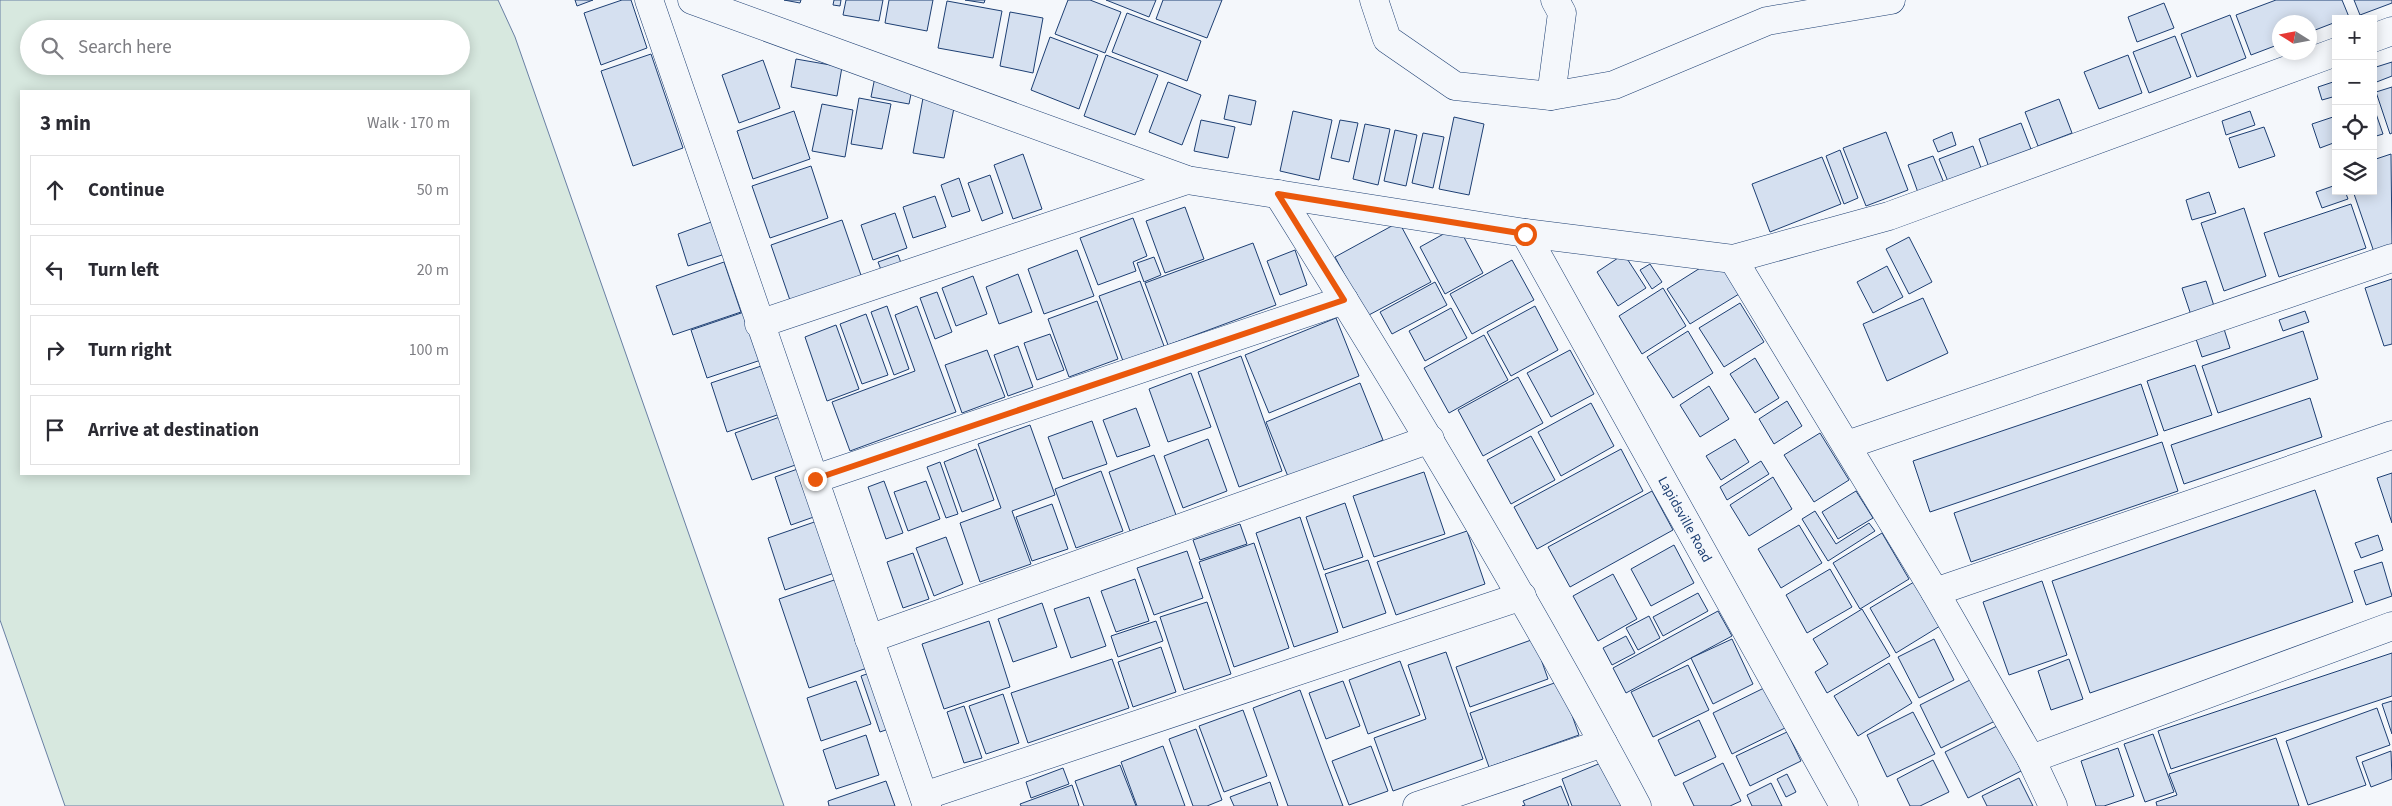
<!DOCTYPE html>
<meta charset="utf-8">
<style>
:root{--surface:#fff;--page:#f7f7f7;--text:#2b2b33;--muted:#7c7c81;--line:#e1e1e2}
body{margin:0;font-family:"Source Sans 3",sans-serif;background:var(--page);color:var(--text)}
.controls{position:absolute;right:15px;top:15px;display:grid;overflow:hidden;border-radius:0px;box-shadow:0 2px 12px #0003}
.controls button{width:45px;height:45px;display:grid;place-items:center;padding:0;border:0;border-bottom:1px solid var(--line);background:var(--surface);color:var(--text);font:25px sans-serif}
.compass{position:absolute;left:2272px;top:15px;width:45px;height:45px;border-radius:50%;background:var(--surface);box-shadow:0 2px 12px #0003;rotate:281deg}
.stop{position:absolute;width:15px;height:15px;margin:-11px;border:4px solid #ea580c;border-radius:50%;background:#fff}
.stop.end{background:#ea580c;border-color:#fff;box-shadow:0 1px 5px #0008}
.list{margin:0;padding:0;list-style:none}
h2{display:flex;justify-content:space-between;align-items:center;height:65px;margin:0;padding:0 20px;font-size:21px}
h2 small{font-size:16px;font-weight:400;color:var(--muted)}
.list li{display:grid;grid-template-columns:32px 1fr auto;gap:15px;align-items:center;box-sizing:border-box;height:70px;margin:0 10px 10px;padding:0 10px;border:1px solid var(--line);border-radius:0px}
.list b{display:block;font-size:19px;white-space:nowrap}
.list em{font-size:16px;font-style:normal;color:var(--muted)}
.icon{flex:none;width:28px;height:28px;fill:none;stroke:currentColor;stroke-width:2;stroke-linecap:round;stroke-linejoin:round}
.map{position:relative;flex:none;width:2392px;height:806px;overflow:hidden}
.search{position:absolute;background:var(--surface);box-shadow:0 2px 12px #0003;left:20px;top:20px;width:450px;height:55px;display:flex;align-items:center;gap:12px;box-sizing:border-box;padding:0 18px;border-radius:28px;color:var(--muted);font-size:19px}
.panel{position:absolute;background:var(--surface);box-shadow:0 2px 12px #0003;left:20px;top:90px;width:450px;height:385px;border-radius:0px}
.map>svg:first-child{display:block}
.green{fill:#d7e8df;stroke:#687fa3;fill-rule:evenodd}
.building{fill:#d5e0f0;stroke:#1d3f73}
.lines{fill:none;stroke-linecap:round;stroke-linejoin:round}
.minor-casing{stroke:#1d3f73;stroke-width:29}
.minor{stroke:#f4f7fb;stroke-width:28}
.route{stroke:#ea580c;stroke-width:6}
.labels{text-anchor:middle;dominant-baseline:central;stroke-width:4;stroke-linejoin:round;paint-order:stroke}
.street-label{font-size:14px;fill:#1d3f73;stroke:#f4f7fb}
</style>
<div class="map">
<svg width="2392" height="806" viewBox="0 0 2392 806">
<rect width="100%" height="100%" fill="#f4f7fb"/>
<path class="green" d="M 0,0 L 498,0 L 515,37 L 784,806 L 65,806 L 0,620 ZM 29,29 L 461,29 L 461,66 L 29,66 ZM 21,91 L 469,91 L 469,474 L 21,474 Z"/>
<g class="building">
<polygon points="575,0 593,0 577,6"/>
<polygon points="622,0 631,0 647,48 601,65 584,13"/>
<polygon points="784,0 801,0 800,3"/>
<polygon points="834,0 841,0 840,6 833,5"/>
<polygon points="846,0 883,0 879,21 843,15"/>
<polygon points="889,0 933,0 927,31 885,23"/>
<polygon points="965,0 985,0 984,3"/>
<polygon points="1068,0 1090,0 1121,12 1105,53 1055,34"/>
<polygon points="1106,0 1156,0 1149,17"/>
<polygon points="1163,0 1222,0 1207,38 1156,19"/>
<polygon points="2276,0 2342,0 2349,17 2336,19 2336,22 2310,32 2310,22 2280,22 2280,44 2251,55 2236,15"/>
<polygon points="2354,0 2392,0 2392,3 2360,15"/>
<polygon points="947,1 1002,11 993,58 938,48"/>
<polygon points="2164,3 2174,28 2137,42 2128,17"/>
<polygon points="1010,12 1043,18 1033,73 1000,66"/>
<polygon points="1127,13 1201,41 1187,81 1112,52"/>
<polygon points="2230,15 2246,58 2197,77 2181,34"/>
<polygon points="2175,36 2191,77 2149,93 2133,52"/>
<polygon points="1050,37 1098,55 1079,109 1031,90"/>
<polygon points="651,54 683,148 633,166 601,71"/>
<polygon points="1106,55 1158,75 1135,135 1084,116"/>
<polygon points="2128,55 2142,93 2099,109 2084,72"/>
<polygon points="796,59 842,67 837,96 791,87"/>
<polygon points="763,60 780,108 739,123 722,75"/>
<polygon points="2392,62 2392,76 2374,83 2373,68"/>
<polygon points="875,77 913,84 909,104 871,97"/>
<polygon points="2336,81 2336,96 2322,100 2318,87"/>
<polygon points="1168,82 1201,95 1182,145 1149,132"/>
<polygon points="2392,87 2392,133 2390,134 2376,92"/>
<polygon points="1229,95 1256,101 1251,125 1224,119"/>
<polygon points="859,98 891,104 882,149 851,144"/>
<polygon points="923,98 955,103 944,158 913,153"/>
<polygon points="2059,99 2072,133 2038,146 2025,112"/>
<polygon points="822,104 853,110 845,157 812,151"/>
<polygon points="2373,105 2383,134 2373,137"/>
<polygon points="794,111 810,159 753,179 737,131"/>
<polygon points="1293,111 1332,120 1319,180 1280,171"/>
<polygon points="2250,111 2255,125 2226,135 2222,121"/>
<polygon points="2336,116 2336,142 2320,148 2312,124"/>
<polygon points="1454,117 1484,124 1469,195 1439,189"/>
<polygon points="1201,120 1235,127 1228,158 1194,151"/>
<polygon points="1340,120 1358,123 1349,162 1331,158"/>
<polygon points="2021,123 2034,157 1991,173 1979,139"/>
<polygon points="1365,124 1390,129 1378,185 1353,179"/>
<polygon points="2264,127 2275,156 2239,168 2229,138"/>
<polygon points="1395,130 1417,135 1406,186 1384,181"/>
<polygon points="1886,132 1908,190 1866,206 1843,148"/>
<polygon points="1952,132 1956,145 1938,152 1933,140"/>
<polygon points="1423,133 1444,137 1433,188 1412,183"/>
<polygon points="1973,146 1984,176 1951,189 1939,159"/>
<polygon points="1840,150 1858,198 1844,204 1826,156"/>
<polygon points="1023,154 1042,209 1013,219 994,165"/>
<polygon points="2391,154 2392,245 2374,252 2353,191 2373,191 2373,160"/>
<polygon points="1933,156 1946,188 1920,198 1908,165"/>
<polygon points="1822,157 1841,204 1770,232 1752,184"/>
<polygon points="811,166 828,218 770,238 752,186"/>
<polygon points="990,175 1003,213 982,221 968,183"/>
<polygon points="959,178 970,211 952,217 941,185"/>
<polygon points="2336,185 2336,191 2345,191 2348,199 2322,208 2316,192"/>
<polygon points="2209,192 2216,213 2192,220 2186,200"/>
<polygon points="935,196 946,227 913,238 903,207"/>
<polygon points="2351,204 2366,248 2279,277 2264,233"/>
<polygon points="1185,207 1204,259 1165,273 1146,221"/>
<polygon points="2244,208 2266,276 2224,291 2201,223"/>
<polygon points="895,213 907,248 873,260 861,225"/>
<polygon points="1133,218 1147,256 1133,262 1136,271 1098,285 1080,238"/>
<polygon points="842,220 864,284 793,309 771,245"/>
<polygon points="714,221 725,254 688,266 678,234"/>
<polygon points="1399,222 1431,282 1367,316 1335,257"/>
<polygon points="1458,226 1483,273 1445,294 1420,247"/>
<polygon points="1909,237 1932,282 1909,294 1886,249"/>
<polygon points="1253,243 1276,305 1168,345 1145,283"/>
<polygon points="1077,250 1094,296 1044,314 1028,269"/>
<polygon points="1295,250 1307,285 1280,295 1267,261"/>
<polygon points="1624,254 1646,288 1618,306 1597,272"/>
<polygon points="898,255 903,268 883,275 878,262"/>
<polygon points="1154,257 1161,275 1144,282 1137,263"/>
<polygon points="1716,258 1739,294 1690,324 1667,289"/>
<polygon points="1512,260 1534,300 1472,334 1450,294"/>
<polygon points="724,262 741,312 673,335 656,286"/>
<polygon points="1650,264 1662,282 1652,289 1640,270"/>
<polygon points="1887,266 1903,297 1873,313 1857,282"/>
<polygon points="1018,274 1032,312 999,324 986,287"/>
<polygon points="973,276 987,314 956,326 942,288"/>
<polygon points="2392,279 2392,344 2384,346 2365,288"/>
<polygon points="1140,281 1164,346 1123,361 1099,296"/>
<polygon points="2206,281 2214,306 2191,315 2182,288"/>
<polygon points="1435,282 1447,305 1392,334 1380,312"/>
<polygon points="1663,288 1686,326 1642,354 1619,316"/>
<polygon points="937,292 952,332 935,339 920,298"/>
<polygon points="1923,298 1948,353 1887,381 1863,324"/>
<polygon points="1097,301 1118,359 1069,377 1048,319"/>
<polygon points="1740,303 1764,342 1724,367 1699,328"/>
<polygon points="887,306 909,369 894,375 871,312"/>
<polygon points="917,306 956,412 850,451 832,402 915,371 895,315"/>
<polygon points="1535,306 1558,350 1511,376 1487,332"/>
<polygon points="1451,308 1467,338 1425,361 1409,331"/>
<polygon points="750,310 767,358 707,378 691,330"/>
<polygon points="2305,311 2309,322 2283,331 2279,320"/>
<polygon points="866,314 888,375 862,384 840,324"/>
<polygon points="1336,318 1359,376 1269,413 1245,355"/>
<polygon points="836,325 859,389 827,401 805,337"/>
<polygon points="2224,329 2230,348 2202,357 2196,339"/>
<polygon points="1688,331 1713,373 1673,398 1647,357"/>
<polygon points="2303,331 2318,379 2218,413 2202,366"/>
<polygon points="1050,334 1064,370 1037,380 1024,343"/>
<polygon points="1484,335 1508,380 1449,413 1424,368"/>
<polygon points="1018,346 1033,387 1008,396 994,355"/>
<polygon points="987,350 1005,397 962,413 945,365"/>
<polygon points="1570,350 1594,394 1551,417 1527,373"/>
<polygon points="1241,356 1282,471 1239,487 1198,372"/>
<polygon points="1755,358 1779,398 1755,413 1730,374"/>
<polygon points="770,363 786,412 727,432 711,383"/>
<polygon points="2195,365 2212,415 2164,431 2147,381"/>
<polygon points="1191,373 1211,427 1168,442 1149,389"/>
<polygon points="1518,377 1543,423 1483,456 1458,410"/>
<polygon points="1360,383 1383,440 1289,479 1266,422"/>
<polygon points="2141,384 2158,435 1930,512 1913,461"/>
<polygon points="1709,386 1729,419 1700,437 1680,405"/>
<polygon points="2310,398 2322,437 2184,484 2171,445"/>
<polygon points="1787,401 1802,426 1774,444 1759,419"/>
<polygon points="1591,403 1614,446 1561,476 1538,432"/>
<polygon points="1136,408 1150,446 1117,457 1103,420"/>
<polygon points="791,413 807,461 752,480 735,433"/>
<polygon points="1092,421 1107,464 1063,479 1048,437"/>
<polygon points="1030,425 1055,495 1012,511 1031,564 980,582 960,523 1001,508 978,444"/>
<polygon points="1820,433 1849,480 1814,502 1784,455"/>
<polygon points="1531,436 1555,480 1511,504 1487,460"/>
<polygon points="1208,439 1227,491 1183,508 1164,456"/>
<polygon points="1735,439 1749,462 1721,480 1706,456"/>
<polygon points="2162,442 2178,491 1971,562 1954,513"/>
<polygon points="976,449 994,500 962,512 944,462"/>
<polygon points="1621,449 1643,491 1537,549 1514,507"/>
<polygon points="1154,455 1176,515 1130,531 1109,472"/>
<polygon points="1761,461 1769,474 1727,500 1720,487"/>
<polygon points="940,462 958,514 946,518 927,467"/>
<polygon points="809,465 825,513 791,525 775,477"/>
<polygon points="1101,471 1123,531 1076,548 1055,489"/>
<polygon points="1424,472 1445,534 1374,557 1353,496"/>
<polygon points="2392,473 2392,523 2377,478"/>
<polygon points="1773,477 1792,509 1749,536 1730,505"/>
<polygon points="884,481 903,533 886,539 868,487"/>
<polygon points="926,481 940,519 908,531 894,492"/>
<polygon points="2315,490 2353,602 2090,693 2052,581"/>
<polygon points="1652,491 1673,530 1570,587 1548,547"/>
<polygon points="1856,491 1873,518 1838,539 1822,512"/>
<polygon points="1345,503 1363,557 1324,570 1306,517"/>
<polygon points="1052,504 1068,549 1032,561 1016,517"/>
<polygon points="1815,511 1836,544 1869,523 1875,531 1828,561 1802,519"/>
<polygon points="1300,517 1338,632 1294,647 1256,533"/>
<polygon points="826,518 843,570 785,590 768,538"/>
<polygon points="1240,524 1247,544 1200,560 1193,540"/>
<polygon points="1799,525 1822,563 1781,588 1758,549"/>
<polygon points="1467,531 1485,584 1396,615 1377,562"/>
<polygon points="1882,533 1909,579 1860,609 1833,563"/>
<polygon points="2378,535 2383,550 2361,558 2355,543"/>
<polygon points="946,537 963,584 934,596 916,548"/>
<polygon points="1254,543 1289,648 1234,667 1199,562"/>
<polygon points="1674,545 1694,583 1651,606 1631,569"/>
<polygon points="1187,551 1203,598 1154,615 1137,568"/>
<polygon points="913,553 929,599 903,608 887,562"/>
<polygon points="1368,560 1386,613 1343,628 1325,574"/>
<polygon points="2382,562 2392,596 2366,605 2354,571"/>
<polygon points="1830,569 1852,607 1807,633 1786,595"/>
<polygon points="1613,574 1637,619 1598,641 1573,596"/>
<polygon points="843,577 873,666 809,688 779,599"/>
<polygon points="1135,579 1149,621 1116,632 1101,591"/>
<polygon points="2042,581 2067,655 2009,675 1983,602"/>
<polygon points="1914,582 1940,626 1896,653 1870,608"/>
<polygon points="1698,593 1708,611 1663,636 1653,617"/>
<polygon points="1089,597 1106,646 1071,658 1054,609"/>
<polygon points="1207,602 1231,674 1184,690 1160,617"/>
<polygon points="1042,603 1057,647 1013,662 998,619"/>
<polygon points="1862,609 1890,656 1827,693 1815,672 1828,664 1813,639"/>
<polygon points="1718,611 1732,636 1626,693 1613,668"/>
<polygon points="1649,616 1660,638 1638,650 1626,628"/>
<polygon points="989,621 1010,687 944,709 922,644"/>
<polygon points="1156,621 1163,641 1118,657 1111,636"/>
<polygon points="1626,636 1635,653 1612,665 1603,648"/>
<polygon points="1534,639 1548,679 1470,707 1456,667"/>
<polygon points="1732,639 1753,684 1713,704 1691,658"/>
<polygon points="1934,639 1954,680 1919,698 1898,657"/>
<polygon points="1161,647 1176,692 1133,707 1118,662"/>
<polygon points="1446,652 1483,759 1393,791 1374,738 1426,719 1408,665"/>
<polygon points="2392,653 2392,696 2171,769 2158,731"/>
<polygon points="1112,659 1129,708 1028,743 1011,693"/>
<polygon points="2069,659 2083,699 2051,710 2038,671"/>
<polygon points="1400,661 1420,715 1368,734 1349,680"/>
<polygon points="1889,663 1912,703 1858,736 1834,696"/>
<polygon points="1688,665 1709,710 1653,737 1631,692"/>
<polygon points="878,670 897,726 880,732 861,676"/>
<polygon points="1978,676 1999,719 1941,748 1920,705"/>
<polygon points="856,681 871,724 821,741 807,698"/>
<polygon points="1343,681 1360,726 1326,739 1309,693"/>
<polygon points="1560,681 1579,735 1489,767 1470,713"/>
<polygon points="1766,687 1785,728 1732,754 1713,713"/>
<polygon points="1300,690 1326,761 1343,806 1288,806 1253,708"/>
<polygon points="1003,694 1019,743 986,754 969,706"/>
<polygon points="2392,701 2392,734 2382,704"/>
<polygon points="964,706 982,758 964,763 947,712"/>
<polygon points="2377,708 2390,745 2356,757 2366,785 2308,805 2286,741"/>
<polygon points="1243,710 1267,776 1224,792 1199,726"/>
<polygon points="1913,712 1935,754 1887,777 1867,735"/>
<polygon points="1699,720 1716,757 1675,776 1658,740"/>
<polygon points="2005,722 2027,768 1968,798 1945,752"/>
<polygon points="1196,729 1222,800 1207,806 1193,806 1169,739"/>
<polygon points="1787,732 1801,761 1750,786 1736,756"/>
<polygon points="2153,734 2174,792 2145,802 2124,744"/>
<polygon points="866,735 879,775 836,789 823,750"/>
<polygon points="2276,738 2299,806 2157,806 2156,802 2177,795 2169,774"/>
<polygon points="1163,746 1185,806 1137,806 1121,762"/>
<polygon points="1371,746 1388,791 1349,805 1332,761"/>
<polygon points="2118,748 2134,796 2104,806 2096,806 2081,761"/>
<polygon points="2391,751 2392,779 2371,787 2362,762"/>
<polygon points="1608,760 1626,806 1572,806 1562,779"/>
<polygon points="1933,760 1949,792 1920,806 1910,806 1897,779"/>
<polygon points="1723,763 1741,801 1730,806 1694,806 1683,783"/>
<polygon points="1120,765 1136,806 1084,806 1075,781"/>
<polygon points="1063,768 1069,784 1031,798 1026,782"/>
<polygon points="1787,774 1796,792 1786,797 1777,779"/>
<polygon points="2019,778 2033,806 1987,806 1982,796"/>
<polygon points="886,781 895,806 829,806 828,801"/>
<polygon points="1270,782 1278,806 1234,806 1230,797"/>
<polygon points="1771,783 1782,806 1752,806 1747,795"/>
<polygon points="1072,785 1079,806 1021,806 1020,804"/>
<polygon points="1561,786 1569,806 1522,806 1525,805 1523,801"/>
</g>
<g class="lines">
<defs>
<g id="minor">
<polyline points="649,0 927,806"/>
<polyline points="692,0 1187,180 1525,233 1733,259 1889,216 2336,52"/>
<polyline points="1374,0 1387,39 1455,86 1551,96 1614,85 1767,21 1891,0"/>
<polyline points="2373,38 2392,31"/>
<polyline points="1551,96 1562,13 1555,0"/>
<path d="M 1278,194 C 1404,395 1526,597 1637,806"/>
<path id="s1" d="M 1525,233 L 1844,806"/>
<polyline points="1733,259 1935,592 2031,759 2053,806"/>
<polyline points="759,324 1187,180"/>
<polyline points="1847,445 2392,258"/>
<polyline points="815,479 1344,300"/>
<polyline points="1935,592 2392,435"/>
<polyline points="869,639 1430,439"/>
<polyline points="2031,759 2392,626"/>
<polyline points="924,796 1522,596"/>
<polyline points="1417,806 1603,743"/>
</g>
</defs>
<use href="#minor" class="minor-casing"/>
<use href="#minor" class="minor"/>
</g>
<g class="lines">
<polyline class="route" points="815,479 1344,300 1278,194 1525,234"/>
</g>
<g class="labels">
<g class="street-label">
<text stroke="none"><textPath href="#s1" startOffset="328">Lapidsville Road</textPath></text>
</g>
</g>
</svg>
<div class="controls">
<button>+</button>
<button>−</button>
<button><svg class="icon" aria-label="locate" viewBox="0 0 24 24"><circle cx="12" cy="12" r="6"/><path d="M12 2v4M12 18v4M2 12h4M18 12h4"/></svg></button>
<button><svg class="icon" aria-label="layers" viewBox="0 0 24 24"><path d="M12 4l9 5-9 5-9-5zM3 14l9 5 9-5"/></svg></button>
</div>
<svg class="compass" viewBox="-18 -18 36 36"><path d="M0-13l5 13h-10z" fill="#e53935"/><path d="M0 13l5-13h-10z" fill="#7c7c81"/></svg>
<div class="stop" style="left:1525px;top:234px"></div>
<div class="stop end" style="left:815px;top:479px"></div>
<div class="search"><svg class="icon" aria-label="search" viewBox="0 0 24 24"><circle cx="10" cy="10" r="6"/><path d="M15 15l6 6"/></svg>Search here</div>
<section class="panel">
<h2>3 min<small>Walk · 170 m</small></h2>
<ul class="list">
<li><svg class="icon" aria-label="ahead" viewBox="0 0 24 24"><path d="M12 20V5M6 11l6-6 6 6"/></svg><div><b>Continue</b></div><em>50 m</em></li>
<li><svg class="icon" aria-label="left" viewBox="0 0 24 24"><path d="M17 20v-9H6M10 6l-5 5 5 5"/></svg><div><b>Turn left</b></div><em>20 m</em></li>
<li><svg class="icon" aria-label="right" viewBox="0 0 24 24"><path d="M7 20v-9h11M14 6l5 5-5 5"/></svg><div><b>Turn right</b></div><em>100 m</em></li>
<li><svg class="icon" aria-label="arrive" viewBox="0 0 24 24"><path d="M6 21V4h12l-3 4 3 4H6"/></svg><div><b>Arrive at destination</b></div></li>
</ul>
</section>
</div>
